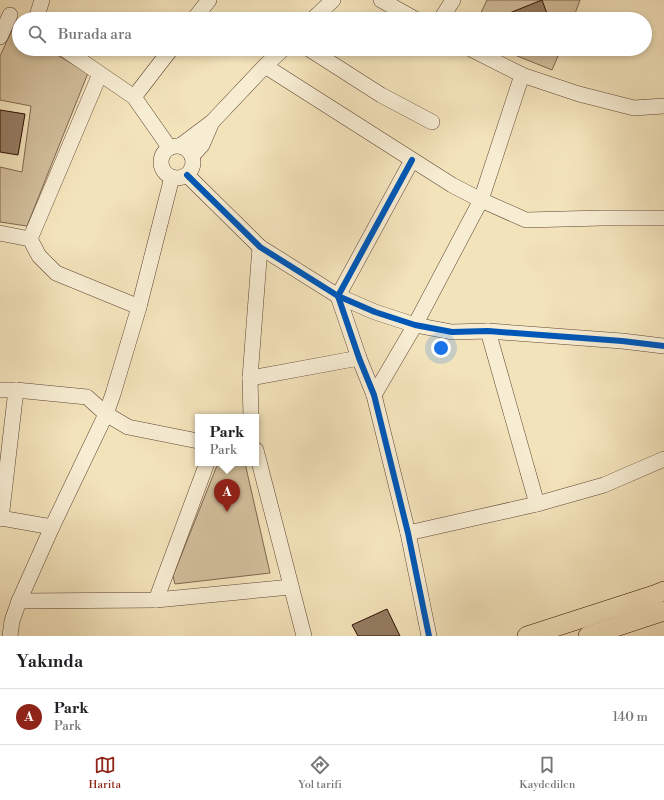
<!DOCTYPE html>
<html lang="tr">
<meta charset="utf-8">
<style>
:root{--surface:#fff;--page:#f6f6f6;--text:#202124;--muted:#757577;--line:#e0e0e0;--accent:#8f2418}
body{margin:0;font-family:"Libre Bodoni",serif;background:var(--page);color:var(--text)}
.you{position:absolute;left:441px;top:348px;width:14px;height:14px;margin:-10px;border:3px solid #fff;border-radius:50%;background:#1a73e8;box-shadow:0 0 0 6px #1a73e833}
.badge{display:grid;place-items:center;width:26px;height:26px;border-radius:50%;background:var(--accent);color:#fff;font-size:13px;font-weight:700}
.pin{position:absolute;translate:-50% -33px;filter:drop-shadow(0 1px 2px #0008)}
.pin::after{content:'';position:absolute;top:21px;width:14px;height:12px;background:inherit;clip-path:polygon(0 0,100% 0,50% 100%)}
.popup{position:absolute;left:195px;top:414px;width:64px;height:52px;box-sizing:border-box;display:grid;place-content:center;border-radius:0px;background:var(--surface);filter:drop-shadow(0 1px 3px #0005);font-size:13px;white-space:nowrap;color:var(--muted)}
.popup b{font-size:15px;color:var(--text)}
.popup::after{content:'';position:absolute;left:50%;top:100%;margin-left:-8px;border:8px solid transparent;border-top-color:var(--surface)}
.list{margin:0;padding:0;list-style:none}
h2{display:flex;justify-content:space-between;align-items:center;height:52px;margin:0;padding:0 16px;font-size:17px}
h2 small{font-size:13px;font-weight:400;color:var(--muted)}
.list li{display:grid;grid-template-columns:26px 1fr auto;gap:12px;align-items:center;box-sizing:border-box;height:56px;padding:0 16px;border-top:1px solid var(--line)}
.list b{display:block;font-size:15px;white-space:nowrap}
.list p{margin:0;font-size:13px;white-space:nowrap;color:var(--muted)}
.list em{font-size:13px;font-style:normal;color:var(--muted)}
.icon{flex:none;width:22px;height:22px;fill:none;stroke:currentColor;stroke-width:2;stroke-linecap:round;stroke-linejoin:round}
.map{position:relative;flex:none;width:664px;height:636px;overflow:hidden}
.search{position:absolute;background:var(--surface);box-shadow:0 2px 6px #0003;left:12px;right:12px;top:12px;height:44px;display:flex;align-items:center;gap:10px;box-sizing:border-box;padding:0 14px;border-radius:22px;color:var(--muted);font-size:15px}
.sheet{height:108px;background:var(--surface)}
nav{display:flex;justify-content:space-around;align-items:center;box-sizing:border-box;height:56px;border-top:1px solid var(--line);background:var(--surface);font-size:11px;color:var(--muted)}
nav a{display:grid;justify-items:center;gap:2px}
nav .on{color:var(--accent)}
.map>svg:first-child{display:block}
.green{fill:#d2bf9c;stroke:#806650}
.building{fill:#957d63;stroke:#2f0e03}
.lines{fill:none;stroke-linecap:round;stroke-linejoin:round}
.minor-casing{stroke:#604331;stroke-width:16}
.major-casing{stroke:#2f0e03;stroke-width:20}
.minor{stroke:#f7edd3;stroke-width:15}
.major{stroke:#f3e3bb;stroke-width:19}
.cycleway-casing{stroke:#f7edd3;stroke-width:8}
.cycleway{stroke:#0057b8;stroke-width:6}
</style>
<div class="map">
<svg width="664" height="636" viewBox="0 0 664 636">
<rect width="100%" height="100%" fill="#f3e3bb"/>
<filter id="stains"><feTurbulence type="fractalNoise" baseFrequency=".005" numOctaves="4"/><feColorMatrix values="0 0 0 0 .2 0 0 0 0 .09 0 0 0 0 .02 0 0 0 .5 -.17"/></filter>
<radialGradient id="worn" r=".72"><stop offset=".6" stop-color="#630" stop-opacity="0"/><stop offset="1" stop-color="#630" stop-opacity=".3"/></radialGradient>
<g class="green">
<polygon points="487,0 580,0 573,19 478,19"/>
<polygon points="13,28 19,32 19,49 47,49 88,73 27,226 0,222 0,167 22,172 31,106 0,100 0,56"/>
<polygon points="500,49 561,49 552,70"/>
<polygon points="218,463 245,463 270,573 175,584 173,576"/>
</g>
<g class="building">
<polygon points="542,0 549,19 509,19 507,14"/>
<polygon points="0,110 25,114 18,155 0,152"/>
<polygon points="387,609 400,636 358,636 352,625"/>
</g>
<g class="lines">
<defs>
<g id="minor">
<polyline points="381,0 415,19"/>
<polyline points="36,19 42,0"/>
<polyline points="194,19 209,0"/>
<polyline points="313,19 333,0"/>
<polyline points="441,19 453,0"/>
<polyline points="0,37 10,15"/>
<polyline points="64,49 134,97 169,147"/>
<polyline points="309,49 381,95 432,122"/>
<polyline points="471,49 522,75 579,94 634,108 664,106"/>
<polyline points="265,66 452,185 481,200 526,220 602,218 664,218"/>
<polyline points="134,97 171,49"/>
<polyline points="212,122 265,66 283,49"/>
<circle cx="177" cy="162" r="16"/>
<polyline points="180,146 212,122 202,145 192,156"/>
<polyline points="412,160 338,296 359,358 374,395 408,533 429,636"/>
<polyline points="187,175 260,247 338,296 375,312 415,325 452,332 488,331 622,341 664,346"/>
<polyline points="0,233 30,239 39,256 56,273 139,307"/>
<polyline points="30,239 100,74"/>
<polyline points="488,331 537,504"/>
<polyline points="250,378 359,358"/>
<polyline points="0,390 16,390 87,397 106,414 128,427 198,441"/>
<polyline points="374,395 415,325 481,200 522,75"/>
<polyline points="251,417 250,378 260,247"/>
<polyline points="256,450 304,636"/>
<polyline points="0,518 52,527"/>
<polyline points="1,519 16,390"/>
<polyline points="408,533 537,504 604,485 664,459"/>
<polyline points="156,600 207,463"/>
<polyline points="19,601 156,600 291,587"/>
<polyline points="10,636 12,621 19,601 52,527 106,414 113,394 139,307 172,177"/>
</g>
<g id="major">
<polyline points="527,636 654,595 664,591"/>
<polyline points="588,636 664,611"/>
</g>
</defs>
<use href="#minor" class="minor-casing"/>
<use href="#major" class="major-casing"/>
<use href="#minor" class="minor"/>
<use href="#major" class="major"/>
<defs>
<g id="cycleway">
<polyline points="412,160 338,296 359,358 374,395 408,533 429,636"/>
<polyline points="187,175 260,247 338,296 375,312 415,325 452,332 488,331 622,341 664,346"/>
</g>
</defs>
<use href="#cycleway" class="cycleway-casing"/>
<use href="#cycleway" class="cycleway"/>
</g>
<rect width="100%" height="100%" filter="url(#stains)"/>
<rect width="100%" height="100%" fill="url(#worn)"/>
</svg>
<div class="you"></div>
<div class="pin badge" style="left:227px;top:512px">A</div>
<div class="popup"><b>Park</b>Park</div>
<div class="search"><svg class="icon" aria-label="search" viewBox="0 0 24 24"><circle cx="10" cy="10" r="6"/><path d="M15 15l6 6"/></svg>Burada ara</div>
</div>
<section class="sheet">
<h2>Yakında<small></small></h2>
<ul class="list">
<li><span class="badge">A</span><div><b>Park</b><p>Park</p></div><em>140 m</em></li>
</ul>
</section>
<nav>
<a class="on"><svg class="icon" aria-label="map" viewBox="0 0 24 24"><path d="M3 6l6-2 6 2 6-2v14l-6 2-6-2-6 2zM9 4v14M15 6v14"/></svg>Harita</a>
<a><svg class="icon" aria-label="directions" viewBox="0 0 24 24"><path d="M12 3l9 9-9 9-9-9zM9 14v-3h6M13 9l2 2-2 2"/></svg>Yol tarifi</a>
<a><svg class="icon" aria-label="saved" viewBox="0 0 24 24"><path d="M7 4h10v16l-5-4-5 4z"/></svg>Kaydedilen</a>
</nav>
